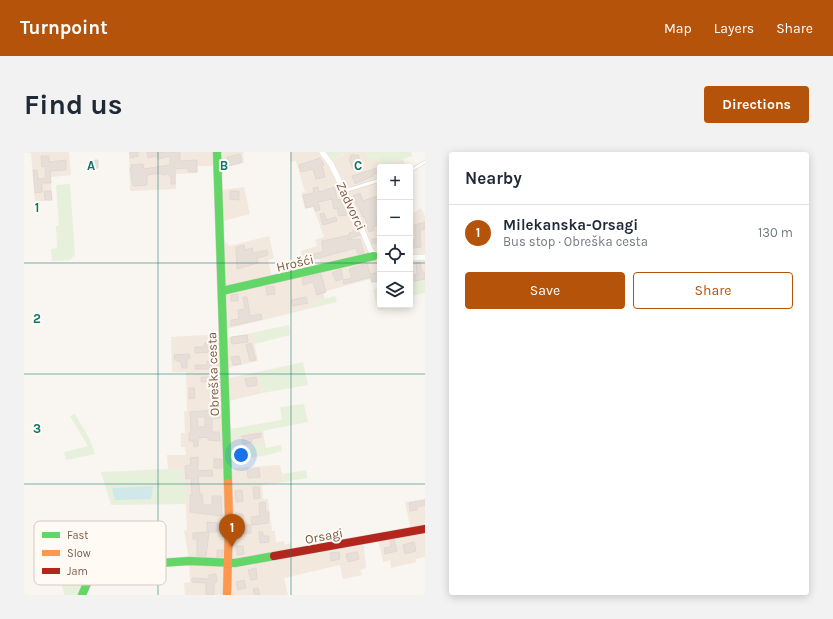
<!DOCTYPE html>
<meta charset="utf-8">
<style>
:root{--surface:#fff;--page:#f2f2f3;--text:#1f2937;--muted:#747a83;--line:#e0e1e3;--accent:#b45309}
body{margin:0;font-family:Karla,sans-serif;background:var(--page);color:var(--text)}
.controls{position:absolute;right:12px;top:12px;display:grid;overflow:hidden;border-radius:4px;box-shadow:0 2px 10px #0003}
.controls button{width:36px;height:36px;display:grid;place-items:center;padding:0;border:0;border-bottom:1px solid var(--line);background:var(--surface);color:var(--text);font:20px sans-serif}
.you{position:absolute;left:217px;top:303px;width:14px;height:14px;margin:-10px;border:3px solid #fff;border-radius:50%;background:#1a73e8;box-shadow:0 0 0 6px #1a73e833}
.badge{display:grid;place-items:center;width:26px;height:26px;border-radius:50%;background:var(--accent);color:#fff;font-size:13px;font-weight:700}
.pin{position:absolute;translate:-50% -33px;filter:drop-shadow(0 1px 2px #0008)}
.pin::after{content:'';position:absolute;top:21px;width:14px;height:12px;background:inherit;clip-path:polygon(0 0,100% 0,50% 100%)}
.list{margin:0;padding:0;list-style:none}
h2{display:flex;justify-content:space-between;align-items:center;height:52px;margin:0;padding:0 16px;font-size:17px}
h2 small{font-size:13px;font-weight:400;color:var(--muted)}
.list li{display:grid;grid-template-columns:26px 1fr auto;gap:12px;align-items:center;box-sizing:border-box;height:56px;padding:0 16px;border-top:1px solid var(--line)}
.list b{display:block;font-size:15px;white-space:nowrap}
.list p{margin:0;font-size:13px;white-space:nowrap;color:var(--muted)}
.list em{font-size:13px;font-style:normal;color:var(--muted)}
.actions{display:flex;gap:8px;padding:12px 16px}
.actions a{flex:1;padding:9px 0;border:1px solid var(--accent);border-radius:4px;text-align:center;font-size:14px;color:var(--accent)}
.actions .main{background:var(--accent);color:#fff}
.icon{flex:none;width:22px;height:22px;fill:none;stroke:currentColor;stroke-width:2;stroke-linecap:round;stroke-linejoin:round}
.map{position:relative;flex:none;width:401px;height:443px;overflow:hidden;border-radius:4px}
header{display:flex;align-items:center;gap:24px;box-sizing:border-box;height:56px;padding:0 20px;background:var(--accent);color:#fff}
header strong{font-size:19px}
nav{display:flex;gap:22px;margin-inline-start:auto;font-size:14px}
.intro{display:flex;align-items:center;justify-content:space-between;box-sizing:border-box;height:96px;padding:0 24px}
h1{margin:0;font-size:28px}
.button{padding:10px 18px;border-radius:4px;background:var(--accent);color:#fff;font-size:14px;font-weight:700}
main{display:flex;gap:24px;padding:0 24px}
aside{flex:1;background:var(--surface);border-radius:4px;box-shadow:0 2px 10px #0003}
.map>svg:first-child{display:block}
.residential{fill:#f2e8de}
.green{fill:#e7f0db}
.water{fill:#d0e8ea}
.building{fill:#e6ded7;stroke:#e2d8d2;fill-rule:evenodd}
.lines{fill:none;stroke-linecap:round;stroke-linejoin:round}
.lane-casing{stroke:#d7d1cb;stroke-width:4}
.street-casing{stroke:#d7d1cb;stroke-width:6}
.fast-casing{stroke:#d9d2cb;stroke-width:9}
.slow-casing{stroke:#d9d2cb;stroke-width:9}
.jam-casing{stroke:#d9d2cb;stroke-width:9}
.lane{stroke:#fefefd;stroke-width:3}
.street{stroke:#fefefd;stroke-width:5.5}
.fast{stroke:#63d668;stroke-width:8}
.slow{stroke:#ff974d;stroke-width:8}
.jam{stroke:#b3261e;stroke-width:8}
.grid{fill:none;stroke:#0f766e;stroke-width:1;stroke-opacity:0.55}
.labels{text-anchor:middle;dominant-baseline:central;stroke-width:4;stroke-linejoin:round;paint-order:stroke}
.street-label{font-size:13px;fill:#7a5c4d;stroke:#fffaf3}
.key{fill:#fffaf3;stroke:#d7cbc1;stroke-width:1}
.key-label{font-size:11px;fill:#7a5c4d}
.grid-label{font-size:13px;text-anchor:middle;font-weight:bold;fill:#0f766e;stroke:#fffaf3;stroke-width:4;stroke-linejoin:round;paint-order:stroke}
</style>
<header>
<strong>Turnpoint</strong>
<nav><a>Map</a><a>Layers</a><a>Share</a></nav>
</header>
<div class="intro"><h1>Find us</h1><a class="button">Directions</a></div>
<main>
<div class="map">
<svg width="401" height="443" viewBox="0 0 401 443">
<rect width="100%" height="100%" fill="#f9f5f0"/>
<g class="residential">
<polygon points="0,0 45,0 47,23 27,25 28,48 11,50 7,1"/>
<polygon points="105,0 219,0 220,11 197,16 198,38 220,35 226,62 199,69 199,87 205,94 245,84 250,106 244,108 248,126 297,115 295,107 279,110 277,99 293,94 291,88 300,85 289,55 281,57 277,41 281,40 272,9 266,10 266,0 302,0 306,6 311,7 324,0 342,0 345,6 352,5 356,13 379,7 382,15 356,15 356,129 347,131 346,127 299,140 301,147 287,151 288,156 202,177 203,186 228,181 234,209 204,216 204,226 234,220 238,241 205,249 206,285 239,278 241,292 207,297 208,316 256,313 260,330 238,333 239,347 244,347 248,379 251,379 252,390 260,389 261,393 267,391 268,400 339,387 342,416 336,418 338,423 319,427 316,413 260,426 264,443 161,443 160,431 166,430 165,407 160,379 163,378 161,338 159,338 158,318 144,317 143,303 162,303 161,295 157,295 157,281 161,281 160,259 163,259 162,220 148,220 147,185 196,182 190,14 173,14 172,21 152,22 152,37 106,39"/>
<polygon points="397,56 401,64 401,128 390,130 390,134 386,135 386,59 388,62"/>
<polygon points="401,347 401,405 392,407 392,410 367,416 366,408 359,410 353,384 387,378 381,350"/>
</g>
<g class="green">
<polygon points="302,0 324,0 310,7 306,6"/>
<polygon points="342,0 387,0 388,4 356,13 352,5 345,6"/>
<polygon points="46,32 51,102 46,108 28,109 27,97 33,96 32,74 35,74 32,33"/>
<polygon points="401,128 401,141 386,144 386,135 390,134 390,130"/>
<polygon points="356,136 356,153 377,153 354,158 349,137"/>
<polygon points="311,144 313,150 288,156 287,151"/>
<polygon points="265,173 266,183 230,192 228,181"/>
<polygon points="279,210 284,233 238,241 234,220"/>
<polygon points="280,252 284,270 206,285 206,277 258,268 256,255"/>
<polygon points="51,262 65,286 71,302 42,308 40,300 64,294 46,264"/>
<polygon points="241,292 242,296 257,293 258,299 243,303 208,309 207,297"/>
<polygon points="144,317 158,317 163,352 87,353 77,320"/>
<polygon points="282,318 283,326 260,330 259,322"/>
<polygon points="60,428 55,443 40,443 37,429"/>
</g>
<polygon class="water" points="129,334 127,347 91,348 88,336"/>
<g class="building">
<polygon points="106,0 114,0 114,4 106,6"/>
<polygon points="123,0 156,0 156,9 173,8 173,20 164,20 164,16 151,17 151,32 147,32 147,26 144,22 138,23 138,21 123,23 123,33 109,34 106,16 108,16 107,13 119,12 120,17 146,13 146,4 134,7 132,4 124,6"/>
<polygon points="216,2 218,10 205,14 203,5"/>
<polygon points="330,2 331,4 334,3 338,12 329,17 325,7 327,6 326,4"/>
<polygon points="17,4 25,4 25,10 42,8 42,18 26,19 27,31 18,31 18,40 11,41 9,18 13,18 14,27 22,26 21,14 18,15"/>
<polygon points="296,6 300,13 298,13 301,25 292,27 289,17 277,20 275,13"/>
<polygon points="74,8 74,16 66,18 65,9"/>
<polygon points="356,15 356,20 349,22 349,24 331,32 328,24"/>
<polygon points="294,35 295,40 311,35 313,48 317,47 323,63 315,64 313,56 310,57 308,47 294,50 296,58 291,59 290,54 282,56 279,43 290,41 289,36"/>
<polygon points="20,39 27,39 28,48 21,48"/>
<polygon points="206,39 215,39 215,48 206,47"/>
<polygon points="336,41 339,49 356,43 356,63 352,65 354,73 349,75 350,78 345,80 341,65 339,65 329,44"/>
<polygon points="300,61 302,68 312,65 313,69 299,73 296,62"/>
<polygon points="401,70 401,77 396,78 397,95 388,96 387,88 390,88 391,86 390,73"/>
<polygon points="333,78 336,83 322,88 336,87 340,101 334,102 332,96 291,107 289,102 299,100 298,89 326,83 325,81"/>
<rect x="348" y="87" width="8" height="4"/>
<polygon points="220,93 221,98 228,96 229,101 243,98 244,103 233,106 234,111 213,117 212,95"/>
<polygon points="396,110 398,120 401,120 401,127 386,130 386,124 393,122 392,111"/>
<polygon points="343,111 346,122 356,120 356,129 348,130 347,125 320,132 319,128 328,126 325,117"/>
<polygon points="317,117 319,127 312,129 308,121"/>
<polygon points="297,122 302,140 293,143 289,130 279,133 278,126"/>
<polygon points="250,134 251,142 243,143 242,135"/>
<polygon points="214,142 214,149 207,149 207,143"/>
<polygon points="219,145 223,145 226,164 237,162 238,167 207,174 207,168 215,167 214,158 221,157"/>
<polygon points="282,145 284,151 269,154 267,148"/>
<polygon points="223,183 224,190 208,192 207,185"/>
<polygon points="189,190 189,200 171,201 171,195 179,195 181,191"/>
<polygon points="227,191 232,208 226,209 222,193"/>
<polygon points="165,202 166,206 163,207 163,216 158,216 157,210 151,208 150,203"/>
<polygon points="215,204 217,212 209,213 207,205"/>
<polygon points="183,209 194,209 194,217 171,217 171,213 183,213"/>
<polygon points="177,225 195,225 195,234 190,234 190,230 177,230"/>
<polygon points="232,225 233,233 223,235 221,227"/>
<polygon points="165,236 170,236 171,246 165,247"/>
<path d="M 190,244 L 195,244 L 196,266 L 188,267 L 188,280 L 195,280 L 196,289 L 184,288 L 184,285 L 174,286 L 174,294 L 170,295 L 169,289 L 165,289 L 165,281 L 167,281 L 166,260 L 192,258 ZM 173,265 L 181,265 L 181,275 L 174,275 Z"/>
<polygon points="237,281 237,285 227,287 228,290 219,292 218,284"/>
<polygon points="174,305 174,319 188,318 189,324 174,324 176,342 178,342 179,353 188,353 188,344 197,344 198,364 166,360 166,343 168,343 167,326 162,327 161,314 167,313 166,306"/>
<rect x="190" y="307" width="8" height="9"/>
<polygon points="235,316 236,325 224,326 223,318"/>
<polygon points="229,335 235,335 236,346 230,347"/>
<polygon points="218,338 219,349 212,350 211,339"/>
<polygon points="401,348 401,353 393,355 393,358 386,359 385,351"/>
<polygon points="241,350 242,360 245,360 244,371 228,373 227,365 236,364 235,351"/>
<polygon points="210,362 219,362 219,370 211,371"/>
<polygon points="183,370 194,371 194,380 183,380"/>
<polygon points="217,373 227,373 227,381 217,382"/>
<polygon points="185,380 182,404 173,404 173,387 169,387 169,381"/>
<polygon points="235,380 239,380 239,384 245,384 245,390 236,391"/>
<polygon points="370,388 373,399 361,402 360,396 367,395 366,389"/>
<polygon points="390,390 392,399 381,402 379,393"/>
<polygon points="213,394 219,394 220,402 213,403"/>
<polygon points="193,398 199,398 198,405 193,405"/>
<polygon points="315,400 316,407 307,409 306,401"/>
<polygon points="333,400 335,407 324,410 322,402"/>
<polygon points="232,416 233,427 227,428 224,418"/>
<polygon points="192,422 193,430 190,431 190,443 182,443 182,431 168,430 168,426 185,427 185,423"/>
<polygon points="220,428 222,436 214,438 212,430"/>
<polygon points="234,436 236,443 231,443 229,437"/>
</g>
<g class="lines">
<defs>
<g id="lane">
<polyline points="386,19 401,10"/>
<polyline points="320,39 356,28"/>
</g>
<g id="street">
<polyline points="298,0 307,12 328,55 347,99 356,107"/>
<polyline points="386,106 401,105"/>
</g>
<g id="fast">
<polyline points="193,0 204,331"/>
<polyline points="198,139 350,104"/>
<polyline points="58,443 67,422 79,415 165,409 211,411 250,404"/>
</g>
<polyline id="slow" points="203,443 205,367 204,331"/>
<polyline id="jam" points="250,404 401,377"/>
</defs>
<use href="#lane" class="lane-casing"/>
<use href="#street" class="street-casing"/>
<use href="#fast" class="fast-casing"/>
<use href="#slow" class="slow-casing"/>
<use href="#jam" class="jam-casing"/>
<use href="#lane" class="lane"/>
<use href="#street" class="street"/>
<use href="#fast" class="fast"/>
<use href="#slow" class="slow"/>
<use href="#jam" class="jam"/>
</g>
<path class="grid" d="M 134,0 L 134,443M 267,0 L 267,443M 0,111 L 356,111M 386,111 L 401,111M 0,222 L 401,222M 0,332 L 401,332"/>
<g class="labels">
<g class="street-label">
<text transform="translate(327 54) rotate(65)">Zadvorci</text>
<text transform="translate(271 111) rotate(-13)">Hrošći</text>
<text transform="translate(189 222) rotate(-92)">Obreška cesta</text>
<text transform="translate(300 384) rotate(-11)">Orsagi</text>
</g>
</g>
<rect x="10" y="369" width="132" height="64" rx="6" class="key"/>
<rect x="18" y="380" width="18" height="6" fill="#63d668"/>
<rect x="18" y="398" width="18" height="6" fill="#ff974d"/>
<rect x="18" y="416" width="18" height="6" fill="#b3261e"/>
<g class="key-label">
<text x="43" y="387">Fast</text>
<text x="43" y="405">Slow</text>
<text x="43" y="423">Jam</text>
</g>
<g class="grid-label">
<text x="67" y="18">A</text>
<text x="200" y="18">B</text>
<text x="334" y="18">C</text>
<text x="13" y="60">1</text>
<text x="13" y="171">2</text>
<text x="13" y="281">3</text>
</g>
</svg>
<div class="controls">
<button>+</button>
<button>−</button>
<button><svg class="icon" aria-label="locate" viewBox="0 0 24 24"><circle cx="12" cy="12" r="6"/><path d="M12 2v4M12 18v4M2 12h4M18 12h4"/></svg></button>
<button><svg class="icon" aria-label="layers" viewBox="0 0 24 24"><path d="M12 4l9 5-9 5-9-5zM3 14l9 5 9-5"/></svg></button>
</div>
<div class="you"></div>
<div class="pin badge" style="left:208px;top:395px">1</div>
</div>
<aside>
<h2>Nearby<small></small></h2>
<ul class="list">
<li><span class="badge">1</span><div><b>Milekanska-Orsagi</b><p>Bus stop · Obreška cesta</p></div><em>130 m</em></li>
</ul>
<div class="actions"><a class="main">Save</a><a>Share</a></div>
</aside>
</main>
